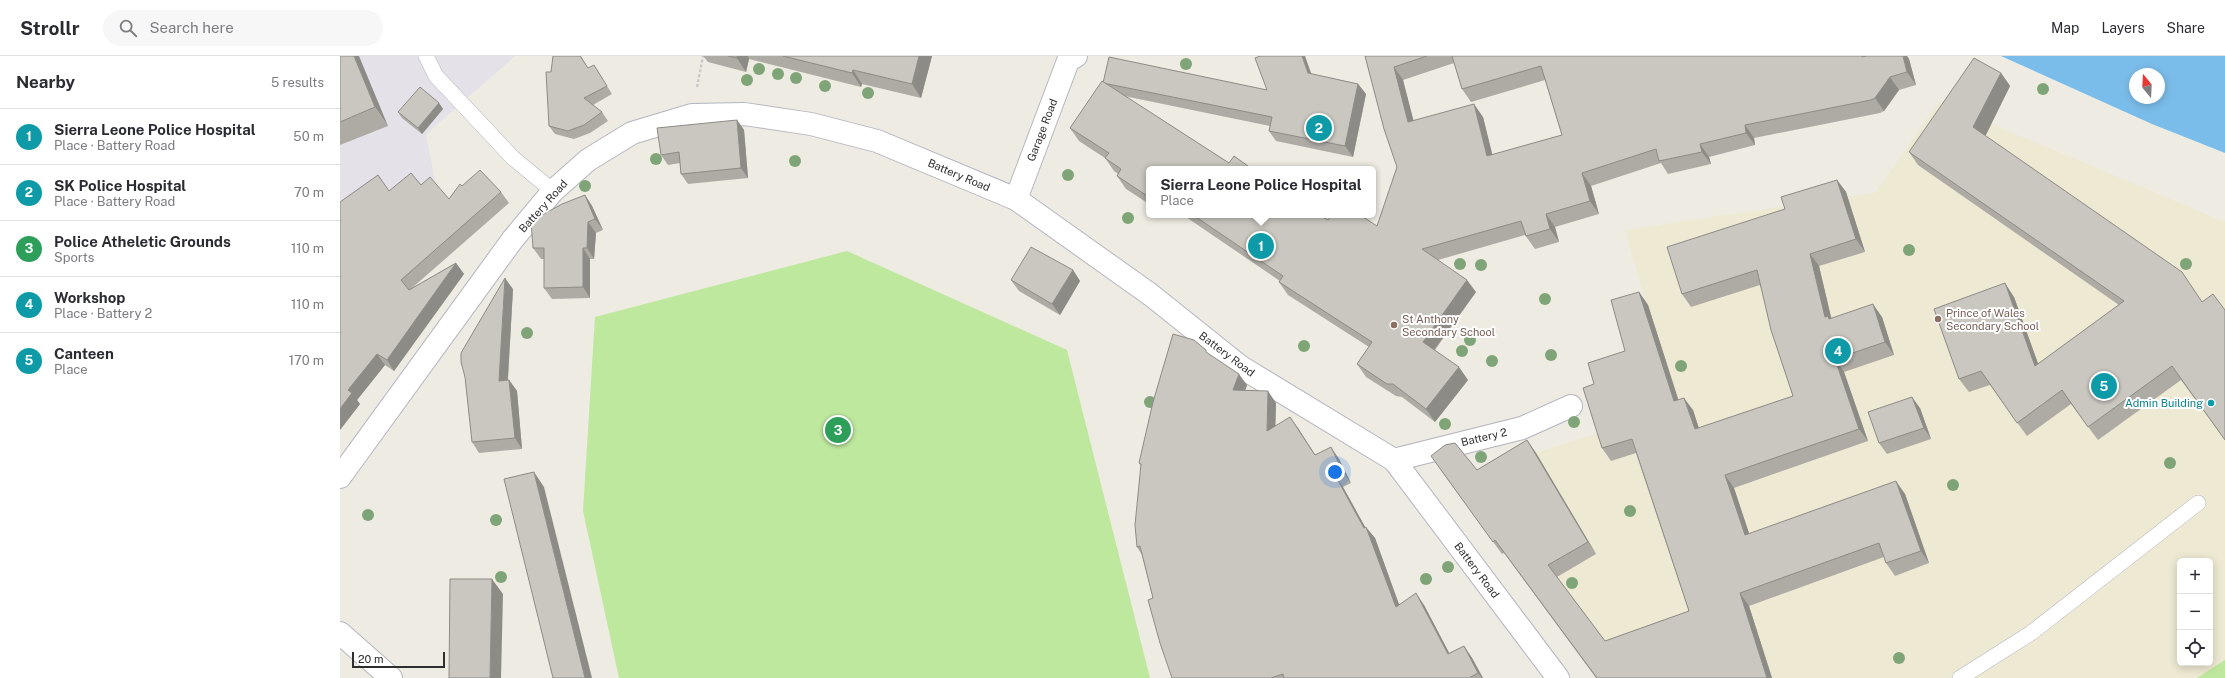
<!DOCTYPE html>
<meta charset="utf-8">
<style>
:root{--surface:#fff;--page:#f7f7f7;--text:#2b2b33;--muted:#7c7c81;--line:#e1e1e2;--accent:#4b52f2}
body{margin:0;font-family:"Public Sans",sans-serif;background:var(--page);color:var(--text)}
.controls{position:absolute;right:12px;bottom:12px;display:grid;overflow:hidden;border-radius:6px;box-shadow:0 2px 10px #0003}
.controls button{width:36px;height:36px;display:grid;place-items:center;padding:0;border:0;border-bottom:1px solid var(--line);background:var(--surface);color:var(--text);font:20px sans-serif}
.compass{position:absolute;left:1789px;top:12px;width:36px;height:36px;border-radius:50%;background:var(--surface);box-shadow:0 2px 10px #0003;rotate:342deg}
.scale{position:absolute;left:12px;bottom:10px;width:93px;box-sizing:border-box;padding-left:4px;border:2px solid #2e2e2e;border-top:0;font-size:11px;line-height:14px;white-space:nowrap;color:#2e2e2e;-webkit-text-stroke:3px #fff;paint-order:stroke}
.you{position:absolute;left:995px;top:416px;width:14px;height:14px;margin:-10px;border:3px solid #fff;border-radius:50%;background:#1a73e8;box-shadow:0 0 0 6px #1a73e833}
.badge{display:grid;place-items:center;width:26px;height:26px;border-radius:50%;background:var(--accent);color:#fff;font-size:13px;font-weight:700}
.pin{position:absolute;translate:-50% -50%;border:2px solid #fff;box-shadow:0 1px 4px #0006}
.popup{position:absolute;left:806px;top:110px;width:230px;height:52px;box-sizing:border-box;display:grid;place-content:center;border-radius:6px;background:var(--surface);filter:drop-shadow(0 1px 3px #0005);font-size:13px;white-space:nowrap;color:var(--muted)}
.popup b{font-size:15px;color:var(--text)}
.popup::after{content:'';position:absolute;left:50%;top:100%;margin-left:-8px;border:8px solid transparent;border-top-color:var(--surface)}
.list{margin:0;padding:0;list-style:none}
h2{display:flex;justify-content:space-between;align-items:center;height:52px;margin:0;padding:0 16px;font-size:17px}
h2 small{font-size:13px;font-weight:400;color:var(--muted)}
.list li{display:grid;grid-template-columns:26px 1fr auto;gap:12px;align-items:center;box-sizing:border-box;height:56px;padding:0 16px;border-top:1px solid var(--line)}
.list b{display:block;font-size:15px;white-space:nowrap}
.list p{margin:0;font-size:13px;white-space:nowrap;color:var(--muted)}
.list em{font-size:13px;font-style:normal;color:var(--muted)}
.icon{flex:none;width:22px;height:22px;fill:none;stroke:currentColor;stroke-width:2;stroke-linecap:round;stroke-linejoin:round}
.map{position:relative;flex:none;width:1885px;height:622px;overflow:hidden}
header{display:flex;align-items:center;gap:24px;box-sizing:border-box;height:56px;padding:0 20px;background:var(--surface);border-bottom:1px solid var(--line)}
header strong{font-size:19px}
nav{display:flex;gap:22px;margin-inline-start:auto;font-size:14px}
.search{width:280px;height:36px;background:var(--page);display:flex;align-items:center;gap:10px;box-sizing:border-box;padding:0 14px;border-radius:22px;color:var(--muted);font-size:15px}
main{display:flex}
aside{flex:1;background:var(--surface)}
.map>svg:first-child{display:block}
.industrial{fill:#e4e1e8}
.education{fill:#eee9d2;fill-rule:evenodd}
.pitch{fill:#bee89e}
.water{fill:#7bbdea;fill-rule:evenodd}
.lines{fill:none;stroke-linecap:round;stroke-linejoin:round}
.service-casing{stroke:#b5b5c0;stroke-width:16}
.minor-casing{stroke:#b5b5c0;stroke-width:24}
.path{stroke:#c9c9c9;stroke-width:2.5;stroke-dasharray:3 2;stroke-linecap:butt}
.service{stroke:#fff;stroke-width:15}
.minor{stroke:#fff;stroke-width:22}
.tree{fill:#7fa477}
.wall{fill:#aeaba5;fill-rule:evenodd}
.shaded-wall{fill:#8d8b86}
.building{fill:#cac7c0;stroke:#8d8b86}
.education-dot{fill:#8d6e63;stroke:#fff;stroke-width:1.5}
.culture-dot{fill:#0f9aa8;stroke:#fff;stroke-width:1.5}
.labels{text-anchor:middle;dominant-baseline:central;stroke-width:4;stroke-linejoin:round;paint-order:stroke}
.street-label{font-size:11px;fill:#2e2e2e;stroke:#fff}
.education-label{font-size:11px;fill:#785e54;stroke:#fff;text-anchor:start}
.culture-label{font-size:11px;fill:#0d838f;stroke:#fff;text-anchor:end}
</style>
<header>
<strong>Strollr</strong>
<div class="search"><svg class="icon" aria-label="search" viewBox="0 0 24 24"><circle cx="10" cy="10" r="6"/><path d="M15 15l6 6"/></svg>Search here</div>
<nav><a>Map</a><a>Layers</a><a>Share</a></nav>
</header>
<main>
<aside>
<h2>Nearby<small>5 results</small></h2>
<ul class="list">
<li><span class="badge" style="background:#0f9aa8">1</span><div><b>Sierra Leone Police Hospital</b><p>Place · Battery Road</p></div><em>50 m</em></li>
<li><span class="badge" style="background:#0f9aa8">2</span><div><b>SK Police Hospital</b><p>Place · Battery Road</p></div><em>70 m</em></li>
<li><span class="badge" style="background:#2e9e5b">3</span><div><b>Police Atheletic Grounds</b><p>Sports</p></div><em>110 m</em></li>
<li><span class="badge" style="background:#0f9aa8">4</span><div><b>Workshop</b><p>Place · Battery 2</p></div><em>110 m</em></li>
<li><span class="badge" style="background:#0f9aa8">5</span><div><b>Canteen</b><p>Place</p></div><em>170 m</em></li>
</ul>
</aside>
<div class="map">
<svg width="1885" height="622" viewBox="0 0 1885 622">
<rect width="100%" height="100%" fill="#eeebe2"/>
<polygon class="industrial" points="0,0 175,0 86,78 96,131 0,212"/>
<path class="education" d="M 1599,46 L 1885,166 L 1885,622 L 1260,622 L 1113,423 L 1337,352 L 1285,174 L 1535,137 ZM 1840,505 L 1870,505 L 1870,607 L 1840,607 Z"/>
<g class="pitch">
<polygon points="507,195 727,294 810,622 279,622 243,455 255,261"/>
<polygon points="1885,604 1885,622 1857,622"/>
</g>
<path class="water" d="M 1661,0 L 1885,0 L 1885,97 L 1812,68 ZM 1795,18 L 1819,18 L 1819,42 L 1795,42 Z"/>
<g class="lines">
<defs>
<g id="service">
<polyline points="86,0 96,20 173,102 213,135"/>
<polyline points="1620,622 1691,577 1858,447"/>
</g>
<g id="minor">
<polyline points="676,143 728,5 736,0"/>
<polyline points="1054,404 1182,372 1231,350"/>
<polyline points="0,421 173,183 213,135 248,104 292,77 352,59 404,58 471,68 537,85 676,143 811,239 901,311 1054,404 1218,622"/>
<polyline points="0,577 51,622"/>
</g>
</defs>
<use href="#service" class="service-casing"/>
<use href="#minor" class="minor-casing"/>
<polyline class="path" points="357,31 363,0"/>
<use href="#service" class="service"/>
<use href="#minor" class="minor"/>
</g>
<g class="tree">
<circle cx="846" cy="8" r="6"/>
<circle cx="419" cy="13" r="6"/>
<circle cx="438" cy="18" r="6"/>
<circle cx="456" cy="22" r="6"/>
<circle cx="407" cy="24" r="6"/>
<circle cx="485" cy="30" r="6"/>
<circle cx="1703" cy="33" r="6"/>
<circle cx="528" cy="37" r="6"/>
<circle cx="316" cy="103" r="6"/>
<circle cx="455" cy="105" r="6"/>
<circle cx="728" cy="119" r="6"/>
<circle cx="245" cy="130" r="6"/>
<circle cx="788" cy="162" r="6"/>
<circle cx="1569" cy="194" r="6"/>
<circle cx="1120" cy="208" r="6"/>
<circle cx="1846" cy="208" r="6"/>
<circle cx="1141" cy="209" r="6"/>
<circle cx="1205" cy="243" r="6"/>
<circle cx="187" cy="277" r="6"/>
<circle cx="1130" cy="284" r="6"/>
<circle cx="964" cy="290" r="6"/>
<circle cx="1122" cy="295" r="6"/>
<circle cx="1211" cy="299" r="6"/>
<circle cx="1152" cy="305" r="6"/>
<circle cx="1341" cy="310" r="6"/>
<circle cx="810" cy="346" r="6"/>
<circle cx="1234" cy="366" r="6"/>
<circle cx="1105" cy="368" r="6"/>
<circle cx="1141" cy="401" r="6"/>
<circle cx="1830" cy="407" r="6"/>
<circle cx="1613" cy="429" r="6"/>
<circle cx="1290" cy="455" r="6"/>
<circle cx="28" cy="459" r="6"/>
<circle cx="156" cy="464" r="6"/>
<circle cx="1108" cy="511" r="6"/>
<circle cx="161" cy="521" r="6"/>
<circle cx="1086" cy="523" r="6"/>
<circle cx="1232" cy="527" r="6"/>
<circle cx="1559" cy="602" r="6"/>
</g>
<g class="wall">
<polygon points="0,0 48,70 0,89"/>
<polygon points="213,0 241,0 248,12 259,17 272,38 253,49 262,56 268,65 250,77 234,83 215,78 209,70 211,16"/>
<polygon points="363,0 592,0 581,42 522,28 521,31 409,3 406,16 368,6"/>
<path d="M 1025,0 L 1567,0 L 1569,3 L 1576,29 L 1559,34 L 1544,55 L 1540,57 L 1414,82 L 1415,89 L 1369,101 L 1371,108 L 1328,118 L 1321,107 L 1251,130 L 1259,158 L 1215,171 L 1219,186 L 1195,193 L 1185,179 L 1098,204 L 1136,236 L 1095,294 L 1128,324 L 1095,366 L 1062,341 L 1056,340 L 1026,321 L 1017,308 L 1029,291 L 948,239 L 939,226 L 940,225 L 843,159 L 980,159 L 988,164 L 1037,170 L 1057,111 ZM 1114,7 L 1122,33 L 1131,46 L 1205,24 L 1222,79 L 1152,99 L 1143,61 L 1073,64 L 1063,24 Z"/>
<polygon points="1661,17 1670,30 1645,80 1862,246 1885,254 1885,384 1841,324 1758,384 1731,348 1687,380 1650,329 1629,336 1619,323 1674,241 1698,308 1779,249 1578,109 1569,96"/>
<polygon points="972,18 1018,28 1026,38 1013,101 936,85 929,75 930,70 784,40 889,107 912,113 809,113 809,148 786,133 777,120 778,118 774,115 765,102 739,85 730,72 763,26 927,34"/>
<polygon points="99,47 103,53 82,78 62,62 58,56"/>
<polygon points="397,64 404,74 408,122 348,128 341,118 340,107 328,109 321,99"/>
<polygon points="1497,124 1506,136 1525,196 1479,210 1491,262 1542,261 1554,299 1504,316 1528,385 1394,432 1409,478 1565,438 1589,507 1555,520 1546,507 1544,501 1409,550 1432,622 1256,622 1164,497 1162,498 1100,413 1137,414 1187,384 1196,397 1256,498 1217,521 1265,585 1349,555 1296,397 1271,405 1262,392 1254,328 1285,295 1299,236 1308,249 1338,344 1353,354 1359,372 1453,340 1420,229 1351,251 1342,238 1445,153"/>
<polygon points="81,129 109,143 122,130 161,136 169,147 72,232 116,207 124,218 54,315 45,309 17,344 20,348 0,374 49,135"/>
<polygon points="245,139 252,150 263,174 256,177 254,203 250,203 250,242 212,243 204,232 204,203 201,203 193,192"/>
<polygon points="733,214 740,225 720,259 679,235 671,224"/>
<polygon points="173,233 168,325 169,324 177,335 182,393 139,397 132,386"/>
<polygon points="870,299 907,329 905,335 936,347 935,370 958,372 975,399 999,403 1011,427 1003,431 1025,471 1035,482 1059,549 1084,549 1109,597 1124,590 1132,602 1143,622 832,622 813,542 802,499 797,491 801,410 799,407"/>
<polygon points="1580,352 1591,383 1547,398 1539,387"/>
</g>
<g class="shaded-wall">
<polygon points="14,0 19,0 48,70 35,51"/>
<polygon points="397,0 408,0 409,3 406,16 397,2"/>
<polygon points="579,0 592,0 581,42 572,28"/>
<polygon points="962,0 965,0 975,28 968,17"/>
<polygon points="1563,0 1567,0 1569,3 1576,29 1567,16"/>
<polygon points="1054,11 1063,24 1077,78 1068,66"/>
<polygon points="513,14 522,28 521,31 512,17"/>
<polygon points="1661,17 1670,30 1643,85 1633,71"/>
<polygon points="1550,21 1559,34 1544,55 1535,42"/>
<polygon points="1018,28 1026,38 1013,101 1005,90"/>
<polygon points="99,47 103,53 82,78 78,72"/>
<polygon points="1134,48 1143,61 1156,113 1147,100"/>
<polygon points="397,64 404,74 408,122 401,112"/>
<polygon points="1405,69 1414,82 1415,89 1406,77"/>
<polygon points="1360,88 1369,101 1371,108 1362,96"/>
<polygon points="1242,117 1251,130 1259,158 1250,145"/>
<polygon points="1497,124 1506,136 1525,196 1516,183"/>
<polygon points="245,139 252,150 263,174 255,163"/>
<polygon points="1206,158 1215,171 1219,186 1210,173"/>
<polygon points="248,166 256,177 254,203 247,192"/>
<polygon points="243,192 250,203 250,242 243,231"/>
<polygon points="1470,198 1479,210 1492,265 1485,261"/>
<polygon points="116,207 124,218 54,315 47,304"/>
<polygon points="733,214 740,225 720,259 712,248"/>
<polygon points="165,222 173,233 167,336 159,325"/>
<polygon points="1127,224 1136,236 1091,298 1083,286"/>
<polygon points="1665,227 1674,241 1704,324 1695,310"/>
<polygon points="1299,236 1308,249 1343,358 1334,345"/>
<polygon points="1533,248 1542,261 1554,299 1545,286"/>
<polygon points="37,298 45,309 17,344 20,348 0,374 0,353 8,334"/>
<polygon points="1495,303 1504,316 1528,385 1519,373"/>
<polygon points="1119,311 1128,324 1095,366 1086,353"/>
<polygon points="899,318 907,329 901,346 893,334"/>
<polygon points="169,324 177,335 182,393 175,382"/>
<polygon points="928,335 936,347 935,387 927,375"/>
<polygon points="1572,341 1580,352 1591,383 1584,372"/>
<polygon points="1344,342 1353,354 1363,386 1355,373"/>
<polygon points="950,361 958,372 983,411 975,399"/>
<polygon points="1187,384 1196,397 1256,498 1248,486"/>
<polygon points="991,391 999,403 1011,427 1003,416"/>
<polygon points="194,416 204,431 252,622 245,622"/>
<polygon points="995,419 1003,431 1029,478 1026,471 1035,482 1064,562 1056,551 1024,472"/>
<polygon points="1385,419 1394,432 1414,492 1405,479"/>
<polygon points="1556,425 1565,438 1589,507 1581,495"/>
<polygon points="152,523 163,538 161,622 150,622"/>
<polygon points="1076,537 1084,549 1116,610 1108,598"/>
<polygon points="1400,537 1409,550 1432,622 1427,622"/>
<polygon points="1124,590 1132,602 1143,622 1142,622 1138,617"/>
</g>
<g class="building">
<polygon points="0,0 14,0 35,51 0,66"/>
<polygon points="213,0 240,0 248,12 254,9 267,30 244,42 262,56 244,69 228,75 209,70 206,16 211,16"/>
<polygon points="388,0 397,0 397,2"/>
<polygon points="443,0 579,0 572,28 513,14 512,17"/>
<polygon points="920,0 962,0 968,17 1018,28 1005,90 929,75 932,61 763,27 769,1 927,34 915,2"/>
<polygon points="1025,0 1087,0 1054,11 1068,66 1134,48 1147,100 1222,79 1201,10 1122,33 1112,0 1522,0 1522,1 1527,0 1563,0 1567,16 1550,21 1535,42 1531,44 1405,69 1406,77 1360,88 1362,96 1319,105 1316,93 1242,117 1250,145 1206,158 1210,173 1186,180 1181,165 1082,193 1127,224 1083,286 1119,311 1086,353 1053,328 1047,328 1017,308 1032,286 939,226 943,220 853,159 980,159 988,164 992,159 1020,159 1037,170 1057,111 1044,73"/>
<polygon points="1634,2 1661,17 1633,71 1842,216 1862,246 1873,238 1885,254 1885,384 1832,310 1748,371 1722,334 1677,367 1641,315 1619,323 1594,253 1665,227 1695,310 1784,245 1569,96"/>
<polygon points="762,25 889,107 894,100 912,113 809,113 809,141 777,120 781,113 765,102 769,97 730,72"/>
<polygon points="80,31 99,47 78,72 58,56"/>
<polygon points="397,64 401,112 341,118 339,96 321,99 317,72"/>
<polygon points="140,114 161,136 61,224 69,234 116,207 47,304 37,298 8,334 12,337 0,353 0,146 38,119 49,135 71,117 81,129 90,121 109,143 120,128 122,130"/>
<polygon points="1497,124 1516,183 1470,198 1485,261 1488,260 1489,263 1533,248 1545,286 1495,303 1519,373 1385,419 1405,479 1556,425 1581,495 1546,507 1539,487 1400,537 1427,622 1257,622 1155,484 1153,486 1091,400 1105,389 1115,387 1137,414 1187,384 1248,486 1208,509 1265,585 1349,555 1292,383 1262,392 1243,332 1254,328 1248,307 1285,295 1271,244 1299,236 1334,345 1344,342 1355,373 1453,340 1431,274 1417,214 1342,238 1327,191 1445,153 1441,141"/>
<polygon points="245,139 255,163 248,166 247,192 243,192 243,231 204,232 204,192 193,192 191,165 222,148"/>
<polygon points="691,191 733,214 712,248 671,224"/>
<polygon points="165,222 159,325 169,324 175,382 132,386 125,321 121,306 121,297"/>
<polygon points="833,278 854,284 866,294 866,296 899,318 893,334 928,335 927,375 950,361 975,399 991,391 1003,416 995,419 1024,472 1026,471 1056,551 1076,537 1108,598 1124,590 1138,617 1129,622 944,622 943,618 931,622 832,622 820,587 808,544 813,542 800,490 797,491 795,469 801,408 799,407 813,346"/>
<polygon points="1572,341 1584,372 1539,387 1528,356"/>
<polygon points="194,416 245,622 213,622 164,423"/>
<polygon points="110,523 152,523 150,622 109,622"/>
</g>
<g class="education-dot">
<circle cx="1598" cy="263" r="4"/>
<circle cx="1054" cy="269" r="4"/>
</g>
<circle class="culture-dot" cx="1871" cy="347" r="4"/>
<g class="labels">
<g class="street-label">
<text transform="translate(702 74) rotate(-69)">Garage Road</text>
<text transform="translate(619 119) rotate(23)">Battery Road</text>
<text transform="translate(203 150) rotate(-48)">Battery Road</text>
<text transform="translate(887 298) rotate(37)">Battery Road</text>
<text transform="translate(1144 381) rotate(-13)">Battery 2</text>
<text transform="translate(1137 514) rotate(53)">Battery Road</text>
</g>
<g class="education-label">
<text x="1606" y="257">Prince of Wales<tspan x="1606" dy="13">Secondary School</tspan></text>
<text x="1062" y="263">St Anthony<tspan x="1062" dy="13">Secondary School</tspan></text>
</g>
<g class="culture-label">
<text x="1863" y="347">Admin Building</text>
</g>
</g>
</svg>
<div class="controls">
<button>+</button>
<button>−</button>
<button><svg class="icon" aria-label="locate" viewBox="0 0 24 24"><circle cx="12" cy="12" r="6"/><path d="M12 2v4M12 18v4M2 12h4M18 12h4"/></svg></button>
</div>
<svg class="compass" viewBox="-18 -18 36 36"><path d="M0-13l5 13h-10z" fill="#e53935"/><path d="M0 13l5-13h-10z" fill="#7c7c81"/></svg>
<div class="scale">20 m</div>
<div class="you"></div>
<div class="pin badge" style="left:921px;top:190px;background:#0f9aa8">1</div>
<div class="popup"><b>Sierra Leone Police Hospital</b>Place</div>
<div class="pin badge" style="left:979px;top:72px;background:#0f9aa8">2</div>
<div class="pin badge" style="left:498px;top:374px;background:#2e9e5b">3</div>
<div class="pin badge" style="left:1498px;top:295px;background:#0f9aa8">4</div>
<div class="pin badge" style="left:1764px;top:330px;background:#0f9aa8">5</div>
</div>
</main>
